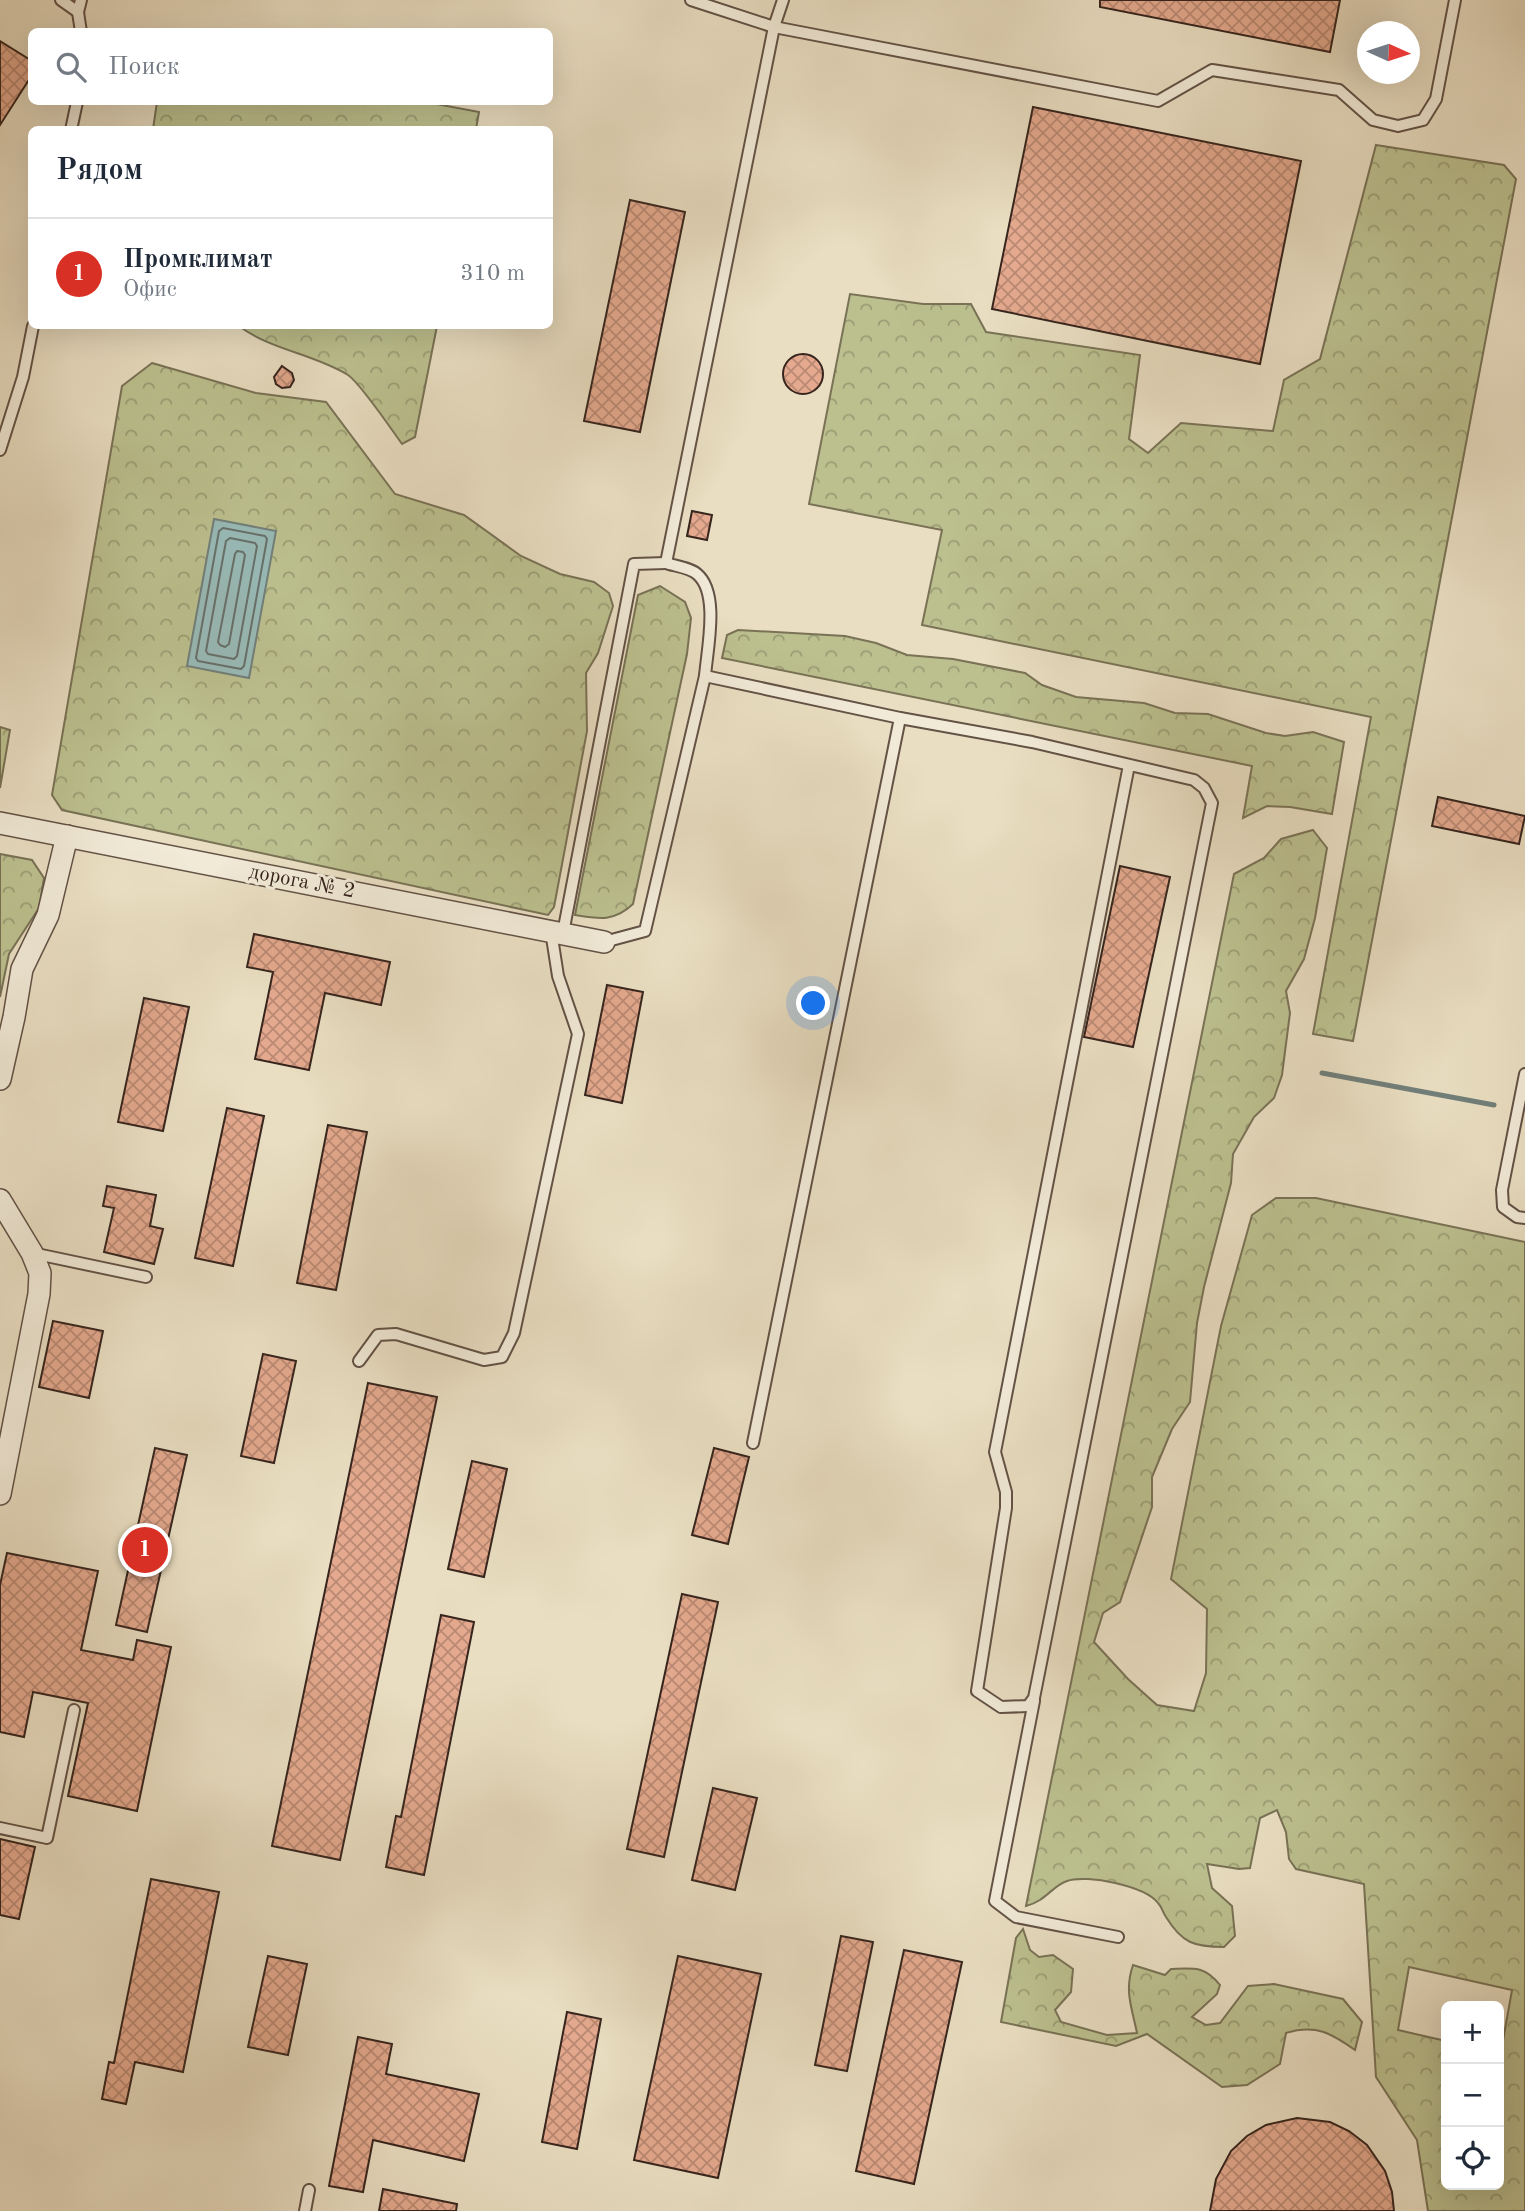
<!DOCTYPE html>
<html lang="ru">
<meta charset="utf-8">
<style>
:root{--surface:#fff;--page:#f2f2f3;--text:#1f2937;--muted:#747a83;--line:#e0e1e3;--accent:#d93025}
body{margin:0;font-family:"Old Standard TT",serif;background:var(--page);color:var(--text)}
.controls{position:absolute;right:21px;bottom:21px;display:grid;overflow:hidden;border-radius:10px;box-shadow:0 7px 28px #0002}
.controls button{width:63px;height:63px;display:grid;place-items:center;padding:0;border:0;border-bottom:2px solid var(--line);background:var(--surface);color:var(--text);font:35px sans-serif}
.compass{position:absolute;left:1357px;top:21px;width:63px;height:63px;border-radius:50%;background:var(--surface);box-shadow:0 7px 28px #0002;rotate:93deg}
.you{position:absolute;left:814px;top:1004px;width:24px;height:24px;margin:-18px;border:5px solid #fff;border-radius:50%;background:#1a73e8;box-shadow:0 0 0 10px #1a73e833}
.badge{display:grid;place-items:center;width:46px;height:46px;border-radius:50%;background:var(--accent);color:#fff;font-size:23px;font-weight:700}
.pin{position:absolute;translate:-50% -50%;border:4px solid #fff;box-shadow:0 2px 7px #0006}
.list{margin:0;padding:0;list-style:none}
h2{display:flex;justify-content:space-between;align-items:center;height:91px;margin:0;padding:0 28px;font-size:30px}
h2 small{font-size:23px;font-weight:400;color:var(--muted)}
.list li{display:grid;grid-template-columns:46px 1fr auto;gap:21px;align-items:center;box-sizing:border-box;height:112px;padding:0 28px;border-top:2px solid var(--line)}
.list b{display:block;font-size:26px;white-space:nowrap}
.list p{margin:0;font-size:23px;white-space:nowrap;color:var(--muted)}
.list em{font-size:23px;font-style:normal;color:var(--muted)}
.icon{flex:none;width:38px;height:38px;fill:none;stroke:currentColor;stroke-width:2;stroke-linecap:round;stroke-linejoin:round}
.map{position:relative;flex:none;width:1525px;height:2211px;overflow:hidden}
.search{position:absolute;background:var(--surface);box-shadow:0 7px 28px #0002;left:28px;top:28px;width:525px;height:77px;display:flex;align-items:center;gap:18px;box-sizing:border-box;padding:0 24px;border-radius:10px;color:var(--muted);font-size:26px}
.panel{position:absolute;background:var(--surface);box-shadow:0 7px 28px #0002;left:28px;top:126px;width:525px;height:203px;border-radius:10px}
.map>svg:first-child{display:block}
.forest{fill:url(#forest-crowns);stroke:#797256;stroke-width:2;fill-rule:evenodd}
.water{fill:#98bbb8;stroke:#717f7a;stroke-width:2}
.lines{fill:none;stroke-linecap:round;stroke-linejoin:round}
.shore{stroke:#67706a;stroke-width:2}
.stream{stroke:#717f7a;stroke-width:5}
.building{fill:url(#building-cross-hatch);stroke:#36241d;stroke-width:2}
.service-casing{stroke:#635246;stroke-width:14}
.minor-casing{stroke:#635246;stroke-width:24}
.service{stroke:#f1ead7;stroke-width:10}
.minor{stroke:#f1ead7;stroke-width:21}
.labels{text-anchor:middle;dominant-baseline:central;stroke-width:6;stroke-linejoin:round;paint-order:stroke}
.street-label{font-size:21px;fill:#36241d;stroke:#f1ead7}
</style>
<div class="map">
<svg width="1525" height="2211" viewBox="0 0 1525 2211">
<defs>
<pattern id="forest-crowns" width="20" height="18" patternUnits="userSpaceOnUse" patternTransform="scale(1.75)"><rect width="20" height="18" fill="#bcc08f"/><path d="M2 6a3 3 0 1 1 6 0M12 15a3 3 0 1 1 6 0" fill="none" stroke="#9a9c74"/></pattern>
<pattern id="building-cross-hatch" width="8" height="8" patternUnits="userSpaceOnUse" patternTransform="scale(1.75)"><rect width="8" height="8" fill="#e4a98e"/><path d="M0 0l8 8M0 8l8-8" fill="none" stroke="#ba8973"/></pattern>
</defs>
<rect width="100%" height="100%" fill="#e9dec2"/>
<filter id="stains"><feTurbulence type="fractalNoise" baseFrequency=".00286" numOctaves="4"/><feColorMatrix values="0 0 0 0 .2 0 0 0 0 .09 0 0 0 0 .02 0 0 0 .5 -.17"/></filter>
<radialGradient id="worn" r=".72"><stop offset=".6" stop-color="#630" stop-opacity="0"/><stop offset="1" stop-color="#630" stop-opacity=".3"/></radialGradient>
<g class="forest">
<polygon points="157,102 426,102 479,112 476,129 153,129"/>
<polygon points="1376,145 1504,165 1516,179 1353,1041 1313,1034 1371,717 922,625 942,530 809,504 850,294 923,304 971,304 986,332 1140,355 1129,439 1148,453 1181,423 1273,431 1284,380 1320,359"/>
<path d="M 239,326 L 437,326 L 415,437 L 402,444 C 392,430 360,383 348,375 C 314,354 271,350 239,326 Z"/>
<polygon points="152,363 256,393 326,402 395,494 464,515 521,556 560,574 594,582 609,593 613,606 598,653 586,673 587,731 554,907 548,915 62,810 52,795 122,386"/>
<path d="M 660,586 L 685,602 L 691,618 L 687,654 L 633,904 C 614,922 599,919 575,915 L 638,595 Z"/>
<polygon points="738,630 845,636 876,643 907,655 953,659 1025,673 1042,685 1076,697 1144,703 1175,713 1208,714 1266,733 1285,736 1313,732 1344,742 1332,814 1290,807 1267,806 1243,818 1252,766 722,658 727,635"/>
<polygon points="0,727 10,730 0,788"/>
<path d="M 1313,830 L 1327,848 L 1315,918 L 1304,959 L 1286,991 L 1290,1013 L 1282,1075 L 1274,1098 L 1254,1117 L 1233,1154 L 1231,1183 L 1204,1287 L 1197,1323 L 1190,1402 L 1172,1429 L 1152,1477 L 1152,1507 L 1120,1602 L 1103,1613 L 1094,1642 L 1128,1679 L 1157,1705 L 1194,1711 L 1206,1673 L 1207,1609 L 1171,1579 L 1221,1326 L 1252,1215 L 1276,1198 L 1316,1198 L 1525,1242 L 1525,2211 L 1428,2211 L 1417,2140 L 1376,2077 L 1364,1884 L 1296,1869 L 1289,1859 L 1286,1832 L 1277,1810 L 1260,1818 L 1250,1868 L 1239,1869 L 1207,1864 L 1212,1888 L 1232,1906 L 1235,1936 L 1224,1947 C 1194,1947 1182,1943 1166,1917 C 1163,1913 1162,1907 1158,1903 C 1145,1886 1087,1874 1067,1881 C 1052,1886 1046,1901 1026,1906 L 1234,874 L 1264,858 L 1281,839 ZM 1409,1967 L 1512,1990 L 1501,2052 L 1499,2052 L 1499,2185 L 1446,2185 L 1446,2041 L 1398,2030 Z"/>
<polygon points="0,854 32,860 44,878 39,908 9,954 0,997"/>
<path d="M 1023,1929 L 1030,1950 L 1039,1957 L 1053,1955 L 1073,1969 L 1071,1992 L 1055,2010 L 1061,2022 L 1107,2035 L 1137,2033 C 1132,2008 1124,1991 1133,1965 L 1165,1975 L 1171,1969 C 1195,1968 1205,1966 1220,1985 L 1217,1994 L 1192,2017 L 1206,2025 L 1220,2023 L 1248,1986 L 1274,1984 L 1343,1999 L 1362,2022 L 1355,2050 C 1331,2033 1316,2024 1286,2033 L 1280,2064 L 1247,2085 L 1222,2087 L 1147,2034 L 1116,2046 L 1001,2022 L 1016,1938 Z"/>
</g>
<polygon class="water" points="214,519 276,531 249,678 187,666"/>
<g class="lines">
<g class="shore">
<polygon points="223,528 265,536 267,539 244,666 241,669 198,661 196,658 219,531"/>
<polygon points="230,538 255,543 257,546 237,656 234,659 208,654 206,651 226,541"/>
<polygon points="237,551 243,552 245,555 229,644 225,647 220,645 218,642 235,554"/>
</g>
<polyline class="stream" points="1322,1073 1494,1105"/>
</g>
<g class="building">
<polygon points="1100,0 1340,0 1330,52 1100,7"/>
<polygon points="0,41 32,61 32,75 0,125"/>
<polygon points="1033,107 1301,161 1260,364 992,309"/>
<polygon points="630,200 685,212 640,432 584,421"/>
<circle cx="803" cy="374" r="20"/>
<polygon points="282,366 292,373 294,380 290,387 282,388 276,384 274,377"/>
<polygon points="692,511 712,515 707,540 687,536"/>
<polygon points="1438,797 1525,816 1519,844 1432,826"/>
<polygon points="1120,866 1170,877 1133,1047 1084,1037"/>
<polygon points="254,934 390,962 381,1005 325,993 309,1070 255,1059 273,972 247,967"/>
<polygon points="607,985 643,992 622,1103 585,1095"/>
<polygon points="144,998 189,1007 163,1131 118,1122"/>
<polygon points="227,1108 264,1116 233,1266 195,1258"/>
<polygon points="328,1125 367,1132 336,1290 297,1283"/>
<polygon points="107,1186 156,1195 150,1226 163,1229 154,1264 104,1252 114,1208 103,1206"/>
<polygon points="53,1321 103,1331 89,1398 39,1387"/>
<polygon points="263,1354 296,1361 274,1463 241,1456"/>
<polygon points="368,1383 437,1397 340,1860 272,1846"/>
<polygon points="155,1448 187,1455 147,1632 116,1625"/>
<polygon points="714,1448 749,1457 728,1544 692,1535"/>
<polygon points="472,1461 507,1469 484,1577 448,1569"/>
<polygon points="7,1553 98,1571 81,1650 133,1660 137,1640 171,1647 137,1811 68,1796 88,1703 33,1692 24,1737 0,1732 0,1585"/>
<polygon points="682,1594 718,1602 664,1857 627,1849"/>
<polygon points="441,1615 474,1622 424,1875 386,1867 396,1816 401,1817"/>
<polygon points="713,1788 757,1798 735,1890 692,1880"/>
<polygon points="0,1839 35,1847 19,1919 0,1915"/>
<polygon points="151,1879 219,1892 183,2072 135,2062 126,2104 102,2099 109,2062 114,2063"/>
<polygon points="841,1936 873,1942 847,2071 815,2065"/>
<polygon points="904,1950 962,1962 914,2184 856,2171"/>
<polygon points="268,1956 307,1964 288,2055 248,2047"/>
<polygon points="678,1956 761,1974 718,2178 634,2160"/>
<polygon points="567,2012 601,2019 577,2149 542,2142"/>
<polygon points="358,2037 392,2044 386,2074 479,2094 464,2161 373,2140 363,2192 329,2186"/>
<polygon points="1297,2118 1330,2122 1349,2131 1367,2145 1385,2171 1392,2192 1394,2211 1210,2211 1216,2179 1231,2151 1247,2136 1266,2125"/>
<polygon points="383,2189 457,2204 456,2211 379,2211"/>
</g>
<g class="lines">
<defs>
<g id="service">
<polyline points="61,0 78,12"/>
<polyline points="81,0 78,12 81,32"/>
<polyline points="691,0 774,27 1158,101 1212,70 1339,90 1373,120 1398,126 1423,120 1436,99 1455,0"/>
<polyline points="71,130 77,102"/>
<polyline points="0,450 23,377 33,326"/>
<path d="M 705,676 C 707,650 720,593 697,574 C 691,568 675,566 666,563 L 774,27 L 783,0"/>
<polyline points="563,933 634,564 666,563"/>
<polyline points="604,942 645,931 705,676 900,718 1032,742 1194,780 1204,788 1212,803 1034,1698 1028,1706 1001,1707 977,1691 1006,1508 1006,1492 995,1452 1129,765"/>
<polyline points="1525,1074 1502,1190 1503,1207 1517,1217 1525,1218"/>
<polyline points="32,1253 146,1277"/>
<polyline points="359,1361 378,1335 396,1334 484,1360 502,1357 514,1333 578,1034 558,976 551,931"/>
<polyline points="753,1443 900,718"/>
<polyline points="1034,1701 995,1901 1016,1917 1118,1937"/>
<polyline points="0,1828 47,1838 74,1710"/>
<polyline points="305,2211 309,2190"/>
</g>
<g id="minor">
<polyline points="0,823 604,942"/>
<polyline points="0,1079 14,1017 22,969 48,915 67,836"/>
<polyline points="0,1200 32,1253 40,1273 39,1294 0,1494"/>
</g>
</defs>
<use href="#service" class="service-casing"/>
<use href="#minor" class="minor-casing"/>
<use href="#service" class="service"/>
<use href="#minor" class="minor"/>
</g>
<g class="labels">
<g class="street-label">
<text transform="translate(302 882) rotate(11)">дорога № 2</text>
</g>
</g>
<rect width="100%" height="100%" filter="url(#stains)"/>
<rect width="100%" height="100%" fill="url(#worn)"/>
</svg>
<div class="controls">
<button>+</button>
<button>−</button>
<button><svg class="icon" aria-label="locate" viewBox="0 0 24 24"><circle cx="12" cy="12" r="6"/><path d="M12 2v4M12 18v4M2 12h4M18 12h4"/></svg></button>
</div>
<svg class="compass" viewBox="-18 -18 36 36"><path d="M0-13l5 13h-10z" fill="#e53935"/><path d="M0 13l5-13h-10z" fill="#747a83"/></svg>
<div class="you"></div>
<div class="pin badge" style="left:145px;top:1550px">1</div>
<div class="search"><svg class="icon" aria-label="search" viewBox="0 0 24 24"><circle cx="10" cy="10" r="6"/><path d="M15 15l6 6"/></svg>Поиск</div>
<section class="panel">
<h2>Рядом<small></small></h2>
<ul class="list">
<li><span class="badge">1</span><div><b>Промклимат</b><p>Офис</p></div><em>310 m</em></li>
</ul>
</section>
</div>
